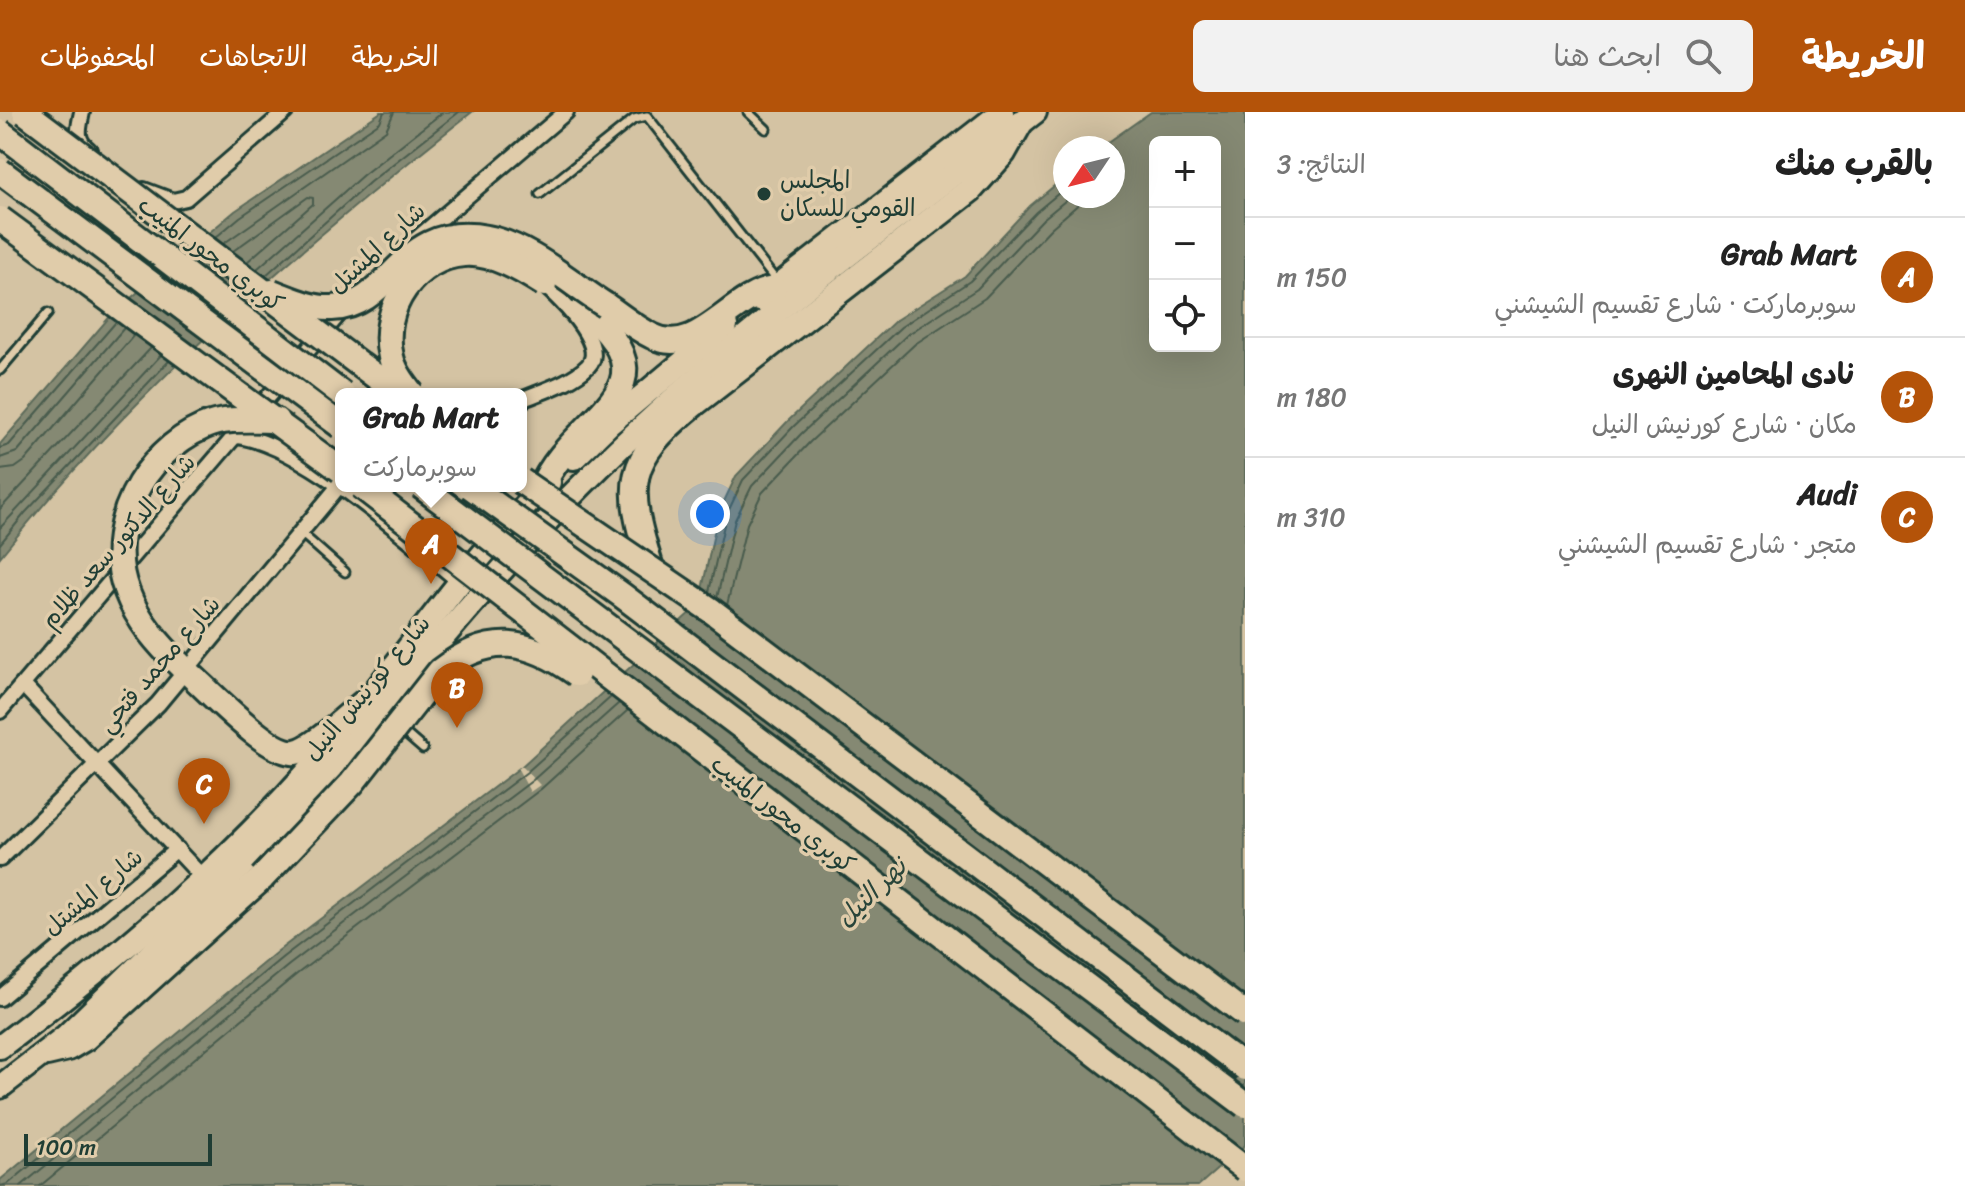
<!DOCTYPE html>
<html lang="ar">
<meta charset="utf-8">
<style>
:root{--surface:#fff;--page:#f2f2f2;--text:#222;--muted:#767676;--line:#e0e0e0;--accent:#b45309}
body{margin:0;font-family:Sriracha,"Playpen Sans Arabic",sans-serif;background:var(--page);color:var(--text);direction:rtl}
.controls{position:absolute;right:24px;top:24px;display:grid;overflow:hidden;border-radius:12px;box-shadow:0 8px 32px #0002}
.controls button{width:72px;height:72px;display:grid;place-items:center;padding:0;border:0;border-bottom:2px solid var(--line);background:var(--surface);color:var(--text);font:40px sans-serif}
.compass{position:absolute;left:1053px;top:24px;width:72px;height:72px;border-radius:50%;background:var(--surface);box-shadow:0 8px 32px #0002;rotate:235deg}
.scale{position:absolute;left:24px;bottom:20px;width:188px;box-sizing:border-box;padding-left:8px;border:4px solid #1f3d34;border-top:0;font-size:22px;line-height:28px;white-space:nowrap;color:#1f3d34;-webkit-text-stroke:6px #e0ccaa;paint-order:stroke}
.you{position:absolute;left:710px;top:402px;width:28px;height:28px;margin:-20px;border:6px solid #fff;border-radius:50%;background:#1a73e8;box-shadow:0 0 0 12px #1a73e833}
.badge{display:grid;place-items:center;width:52px;height:52px;border-radius:50%;background:var(--accent);color:#fff;font-size:26px;font-weight:700}
.pin{position:absolute;translate:-50% -66px;filter:drop-shadow(0 2px 4px #0008)}
.pin::after{content:'';position:absolute;top:42px;width:28px;height:24px;background:inherit;clip-path:polygon(0 0,100% 0,50% 100%)}
.popup{position:absolute;left:335px;top:276px;width:192px;height:104px;box-sizing:border-box;display:grid;place-content:center;border-radius:12px;background:var(--surface);filter:drop-shadow(0 2px 6px #0005);font-size:26px;white-space:nowrap;color:var(--muted)}
.popup b{font-size:30px;color:var(--text)}
.popup::after{content:'';position:absolute;left:50%;top:100%;margin-left:-16px;border:16px solid transparent;border-top-color:var(--surface)}
.list{margin:0;padding:0;list-style:none}
h2{display:flex;justify-content:space-between;align-items:center;height:104px;margin:0;padding:0 32px;font-size:34px}
h2 small{font-size:26px;font-weight:400;color:var(--muted)}
.list li{display:grid;grid-template-columns:52px 1fr auto;gap:24px;align-items:center;box-sizing:border-box;height:120px;padding:0 32px;border-top:2px solid var(--line)}
.list b{display:block;font-size:30px;white-space:nowrap}
.list p{margin:0;font-size:26px;white-space:nowrap;color:var(--muted)}
.list em{font-size:26px;font-style:normal;color:var(--muted)}
.icon{flex:none;width:44px;height:44px;fill:none;stroke:currentColor;stroke-width:2;stroke-linecap:round;stroke-linejoin:round}
.map{position:relative;flex:none;width:1245px;height:1074px;overflow:hidden;direction:ltr}
header{display:flex;align-items:center;gap:48px;box-sizing:border-box;height:112px;padding:0 40px;background:var(--accent);color:#fff}
header strong{font-size:38px}
nav{display:flex;gap:44px;margin-inline-start:auto;font-size:28px}
.search{width:560px;height:72px;background:var(--page);display:flex;align-items:center;gap:20px;box-sizing:border-box;padding:0 28px;border-radius:12px;color:var(--muted);font-size:30px}
main{display:flex}
aside{flex:1;background:var(--surface)}
.map>svg:first-child{display:block}
.water{fill:#858973;stroke:#5c6b5a;stroke-width:2;fill-rule:evenodd}
.pier{fill:#d4c3a3}
.lines{fill:none;stroke-linecap:round;stroke-linejoin:round}
.shore{stroke:#485b4d;stroke-width:2}
.service-casing{stroke:#1f3d34;stroke-width:13}
.minor-casing{stroke:#1f3d34;stroke-width:20}
.trunk-casing{stroke:#1f3d34;stroke-width:28}
.motorway-casing{stroke:#1f3d34;stroke-width:30}
.service{stroke:#e0ccaa;stroke-width:7}
.minor{stroke:#e0ccaa;stroke-width:14}
.trunk{stroke:#e0ccaa;stroke-width:22}
.motorway{stroke:#e0ccaa;stroke-width:24}
.motorway-bridge-casing{stroke:#1f3d34;stroke-width:30;stroke-linecap:butt}
.motorway-bridge{stroke:#e0ccaa;stroke-width:24}
.poi-dot{fill:#1f3d34;stroke:#e0ccaa;stroke-width:3}
.labels{text-anchor:middle;dominant-baseline:central;stroke-width:7;stroke-linejoin:round;paint-order:stroke}
.poi-label{font-size:24px;fill:#1f3d34;stroke:#e0ccaa;text-anchor:start}
.street-label{font-size:24px;fill:#1f3d34;stroke:#e0ccaa}
.water-label{font-size:26px;font-style:italic;fill:#29453a;stroke:#e0ccaa}
</style>
<header>
<strong>الخريطة</strong>
<div class="search"><svg class="icon" aria-label="search" viewBox="0 0 24 24"><circle cx="10" cy="10" r="6"/><path d="M15 15l6 6"/></svg>ابحث هنا</div>
<nav><a>الخريطة</a><a>الاتجاهات</a><a>المحفوظات</a></nav>
</header>
<main>
<aside>
<h2>بالقرب منك<small>النتائج: 3</small></h2>
<ul class="list">
<li><span class="badge">A</span><div><b>Grab Mart</b><p>سوبرماركت · شارع تقسيم الشيشني</p></div><em>150 m</em></li>
<li><span class="badge">B</span><div><b>نادى المحامين النهرى</b><p>مكان · شارع كورنيش النيل</p></div><em>180 m</em></li>
<li><span class="badge">C</span><div><b>Audi</b><p>متجر · شارع تقسيم الشيشني</p></div><em>310 m</em></li>
</ul>
</aside>
<div class="map">
<svg width="1245" height="1074" viewBox="0 0 1245 1074">
<rect width="100%" height="100%" fill="#d4c3a3"/>
<filter id="ink" filterUnits="userSpaceOnUse"><feTurbulence type="fractalNoise" baseFrequency=".0125" numOctaves="2"/><feDisplacementMap in="SourceGraphic" scale="16" xChannelSelector="R" yChannelSelector="G"/><feConvolveMatrix kernelMatrix="1 2 1 2 8 2 1 2 1" color-interpolation-filters="sRGB"/></filter>
<g filter="url(#ink)">
<g class="water">
<path d="M 381,0 L 472,0 C 303,133 135,276 0,445 L 0,332 L 113,201 L 235,99 Z"/>
<path d="M 1151,0 L 1245,0 L 1245,1033 L 1198,1074 L 0,1074 L 0,1068 L 278,839 L 522,654 L 693,498 L 703,473 L 718,402 L 736,364 L 788,309 L 896,208 L 965,164 L 1030,94 L 1065,65 L 1065,84 L 1113,84 L 1113,36 L 1100,36 ZM 1155,30 L 1215,30 L 1215,234 L 1155,234 Z"/>
</g>
<polygon class="pier" points="522,654 540,673 530,680 518,657"/>
<g class="lines">
<g class="shore">
<polyline points="215,126 240,105 380,10 384,0"/>
<polyline points="223,132 386,18 394,0"/>
<polyline points="233,139 308,85 313,86 313,92 247,150"/>
<polyline points="257,157 363,63 443,0"/>
<polyline points="265,164 370,70 459,0"/>
<polyline points="0,336 9,333 116,210"/>
<polyline points="0,346 17,340 124,216"/>
<polyline points="0,358 15,356 25,349 134,223"/>
<polyline points="0,397 151,236"/>
<polyline points="0,416 161,243"/>
<polyline points="0,432 25,401 169,249"/>
<polyline points="709,480 726,404 743,368 794,314 901,215 970,169 1036,100 1065,76"/>
<polyline points="717,486 735,408 752,374 801,322 907,223 977,177 1043,107 1071,84"/>
<polyline points="727,493 747,412 762,381 810,330 915,232 985,186 1051,116 1088,84"/>
<polyline points="0,1074 8,1072 283,845 527,660 611,585"/>
<polyline points="21,1074 289,853 533,668 619,591"/>
<polyline points="40,1074 297,862 541,677 628,598"/>
</g>
<defs>
<g id="service">
<polyline points="748,0 766,17"/>
<polyline points="540,82 634,7 647,4 778,171"/>
<polyline points="0,258 48,201"/>
<polyline points="301,421 345,460"/>
<polyline points="400,617 423,637"/>
</g>
<g id="minor">
<path d="M 82,0 C 79,16 74,27 89,38"/>
<polyline points="144,78 173,89 186,86 285,0"/>
<polyline points="406,136 566,0"/>
<path d="M 521,288 C 542,279 571,271 588,254 C 609,233 555,181 539,169"/>
<path d="M 237,324 C 303,332 408,427 460,470"/>
<polyline points="23,573 204,767"/>
<polyline points="0,599 345,195"/>
<polyline points="0,747 158,592 339,374"/>
<polyline points="0,886 177,737"/>
</g>
<g id="trunk">
<polyline points="760,188 1002,0"/>
<polyline points="574,346 609,312 726,214"/>
<path d="M 0,935 C 120,844 234,747 332,632 C 405,546 468,449 549,370"/>
<path d="M 0,975 L 66,924 L 296,701 C 408,568 515,431 643,314 C 766,201 903,102 1035,0"/>
</g>
<g id="motorway">
<path d="M 605,193 C 620,203 635,216 652,224 C 697,247 731,183 774,177"/>
<path d="M 540,379 C 572,300 684,280 583,197"/>
<path d="M 651,456 C 625,372 624,349 694,292 L 970,78 L 1003,41 L 1020,11"/>
<path d="M 181,554 C 203,572 268,644 295,640 C 313,638 350,601 366,589"/>
<polyline points="47,941 68,936 85,926 262,766"/>
</g>
</defs>
<use href="#service" class="service-casing"/>
<use href="#minor" class="minor-casing"/>
<use href="#trunk" class="trunk-casing"/>
<use href="#motorway" class="motorway-casing"/>
<use href="#service" class="service"/>
<use href="#minor" class="minor"/>
<use href="#trunk" class="trunk"/>
<use href="#motorway" class="motorway"/>
<defs>
<g id="motorway-bridge">
<polyline points="25,0 399,282"/>
<polyline points="0,20 342,282"/>
<polyline points="0,59 341,314"/>
<polyline points="0,107 341,358"/>
<path d="M 272,180 C 291,187 311,197 332,196 C 395,194 399,109 487,126 C 529,134 569,170 605,193"/>
<path d="M 412,282 C 403,271 394,259 391,245 C 379,197 415,145 464,142 C 492,140 521,157 544,172"/>
<polyline points="521,369 712,499 1245,902"/>
<polyline points="361,374 1245,1057"/>
<polyline points="421,374 1245,993"/>
<polyline points="470,374 623,484 1245,956"/>
<path d="M 181,554 C 158,532 138,509 127,480 C 102,416 144,341 203,315 C 224,305 253,308 276,308"/>
<path d="M 262,766 L 352,671 L 440,559 C 489,520 529,527 577,562"/>
</g>
</defs>
<use href="#motorway-bridge" class="motorway-bridge-casing"/>
<use href="#motorway-bridge" class="motorway-bridge"/>
</g>
</g>
<circle class="poi-dot" cx="764" cy="82" r="8"/>
<g class="labels">
<g class="poi-label">
<text x="780" y="68">المجلس<tspan x="780" dy="28">القومي للسكان</tspan></text>
</g>
<g class="street-label">
<text transform="translate(377 136) rotate(-43)">شارع المشتل</text>
<text transform="translate(211 142) rotate(37)">كوبري محور المنيب</text>
<text transform="translate(118 429) rotate(-49)">شارع الدكتور سعد ظلام</text>
<text transform="translate(159 552) rotate(-49)">شارع محمد فتحي</text>
<text transform="translate(367 576) rotate(-50)">شارع كورنيش النيل</text>
<text transform="translate(783 702) rotate(38)">كوبري محور المنيب</text>
<text transform="translate(93 780) rotate(-40)">شارع المشتل</text>
</g>
<g class="water-label">
<text transform="translate(871 780) rotate(-44)">نهر النيل</text>
</g>
</g>
</svg>
<div class="controls">
<button>+</button>
<button>−</button>
<button><svg class="icon" aria-label="locate" viewBox="0 0 24 24"><circle cx="12" cy="12" r="6"/><path d="M12 2v4M12 18v4M2 12h4M18 12h4"/></svg></button>
</div>
<svg class="compass" viewBox="-18 -18 36 36"><path d="M0-13l5 13h-10z" fill="#e53935"/><path d="M0 13l5-13h-10z" fill="#767676"/></svg>
<div class="scale">100 m</div>
<div class="you"></div>
<div class="pin badge" style="left:431px;top:472px">A</div>
<div class="popup"><b>Grab Mart</b>سوبرماركت</div>
<div class="pin badge" style="left:457px;top:616px">B</div>
<div class="pin badge" style="left:204px;top:712px">C</div>
</div>
</main>
